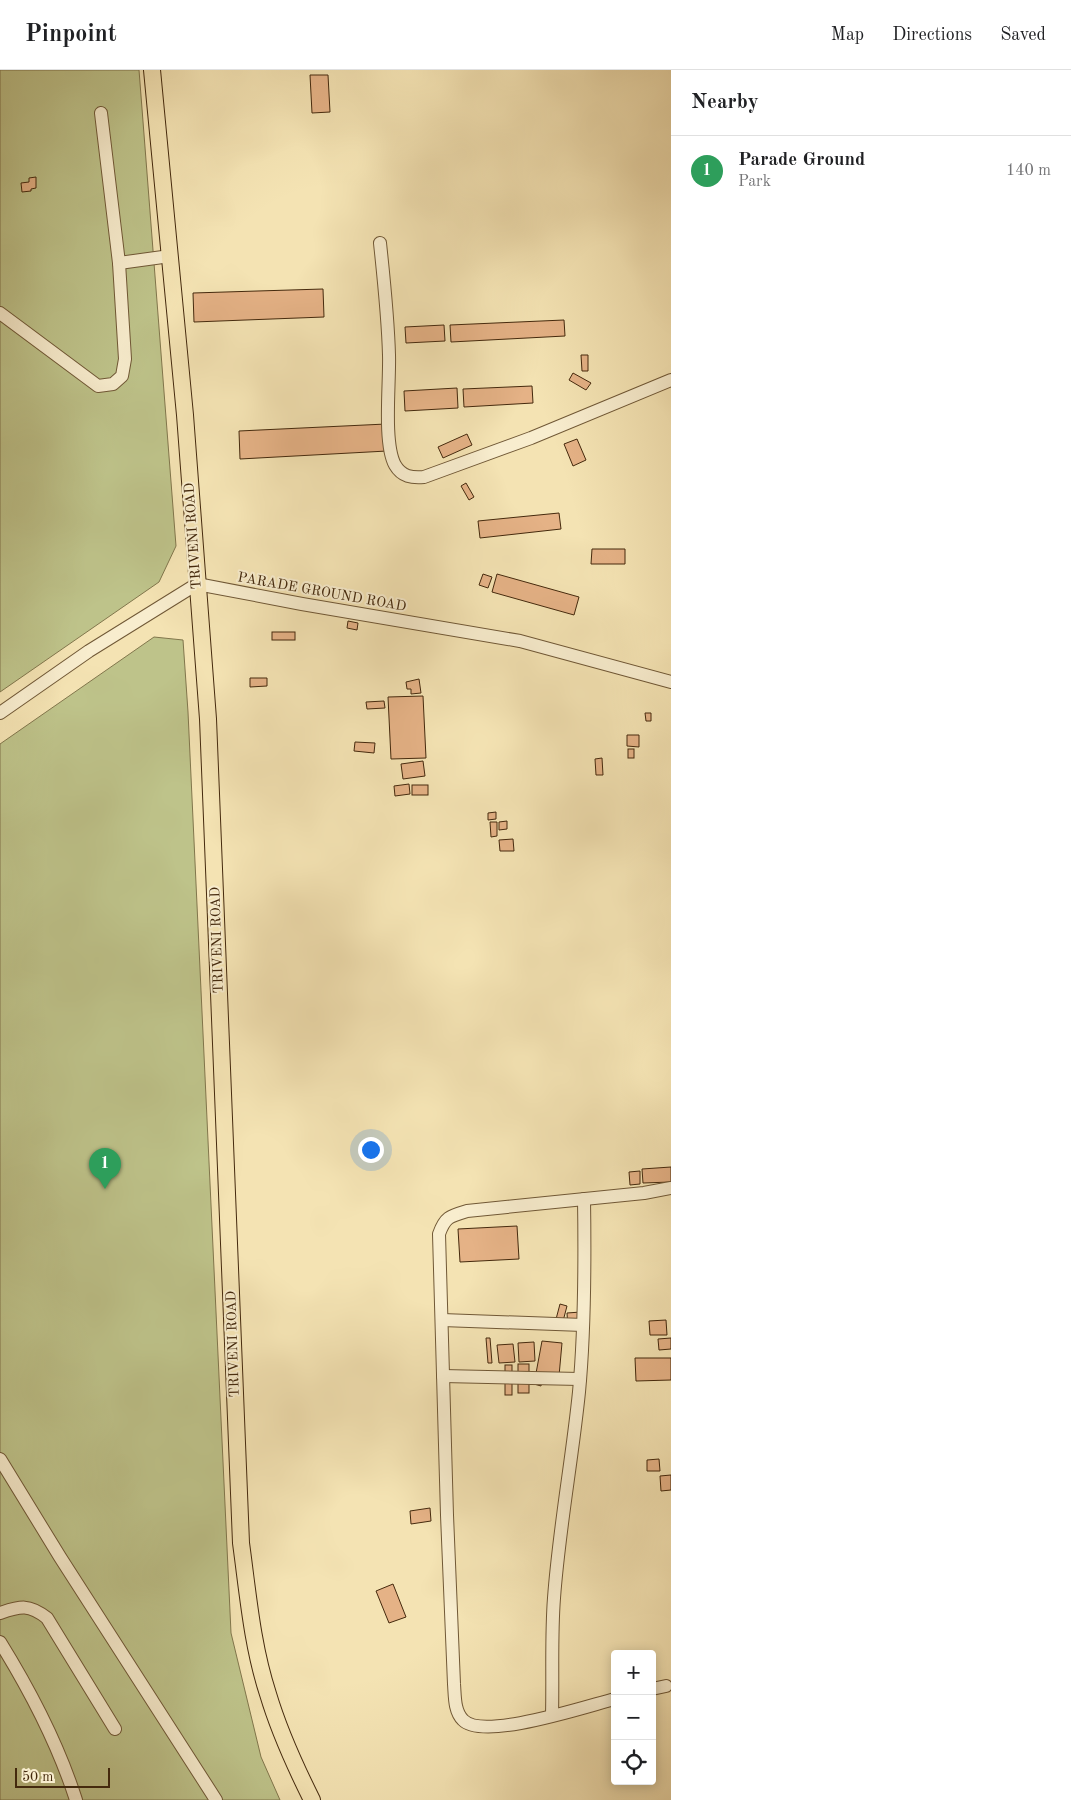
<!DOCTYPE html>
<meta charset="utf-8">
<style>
:root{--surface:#fff;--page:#f2f2f2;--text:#202124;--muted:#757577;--line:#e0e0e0;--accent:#ea580c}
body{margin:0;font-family:"Old Standard TT",serif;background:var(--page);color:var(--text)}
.controls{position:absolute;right:15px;bottom:15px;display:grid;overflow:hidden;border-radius:5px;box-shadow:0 2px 12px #0003}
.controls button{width:45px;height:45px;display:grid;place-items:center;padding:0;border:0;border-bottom:1px solid var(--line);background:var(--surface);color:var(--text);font:25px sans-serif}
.scale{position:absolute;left:15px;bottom:12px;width:95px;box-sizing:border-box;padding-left:5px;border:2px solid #44290d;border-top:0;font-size:14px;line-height:18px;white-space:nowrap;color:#44290d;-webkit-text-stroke:4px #f8edce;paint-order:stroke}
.you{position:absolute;left:370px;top:1079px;width:18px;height:18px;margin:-12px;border:4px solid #fff;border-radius:50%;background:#1a73e8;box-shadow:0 0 0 8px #1a73e833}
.badge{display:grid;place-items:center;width:32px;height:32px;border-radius:50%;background:var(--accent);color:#fff;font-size:16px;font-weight:700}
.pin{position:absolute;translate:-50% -41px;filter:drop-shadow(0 1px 2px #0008)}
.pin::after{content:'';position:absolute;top:26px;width:18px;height:15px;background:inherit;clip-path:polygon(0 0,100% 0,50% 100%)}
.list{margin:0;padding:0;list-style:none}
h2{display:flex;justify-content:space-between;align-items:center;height:65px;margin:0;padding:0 20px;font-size:21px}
h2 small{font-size:16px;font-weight:400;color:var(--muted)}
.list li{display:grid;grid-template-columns:32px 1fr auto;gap:15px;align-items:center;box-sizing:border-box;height:70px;padding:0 20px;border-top:1px solid var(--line)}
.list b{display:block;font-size:19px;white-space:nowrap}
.list p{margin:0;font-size:16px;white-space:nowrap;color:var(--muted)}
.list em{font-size:16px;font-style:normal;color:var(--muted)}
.icon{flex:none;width:28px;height:28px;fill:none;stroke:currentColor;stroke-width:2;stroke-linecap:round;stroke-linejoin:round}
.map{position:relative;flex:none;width:671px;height:1730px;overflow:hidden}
header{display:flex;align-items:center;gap:30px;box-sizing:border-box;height:70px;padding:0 25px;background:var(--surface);border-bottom:1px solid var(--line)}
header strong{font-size:24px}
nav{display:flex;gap:28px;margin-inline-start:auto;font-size:18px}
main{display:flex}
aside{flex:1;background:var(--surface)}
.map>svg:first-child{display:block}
.green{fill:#bec38a;stroke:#81764c}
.building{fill:#e5b286;stroke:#44290d}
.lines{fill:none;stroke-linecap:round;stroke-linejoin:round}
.minor-casing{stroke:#705836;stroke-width:14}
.major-casing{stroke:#44290d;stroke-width:18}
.minor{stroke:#f8edce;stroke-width:12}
.major{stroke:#f4e3b3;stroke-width:16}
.labels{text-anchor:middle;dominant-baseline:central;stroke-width:4;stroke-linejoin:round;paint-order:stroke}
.street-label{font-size:14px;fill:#44290d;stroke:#f8edce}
</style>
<header>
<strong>Pinpoint</strong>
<nav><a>Map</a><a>Directions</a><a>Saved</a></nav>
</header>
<main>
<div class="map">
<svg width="671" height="1730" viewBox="0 0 671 1730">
<rect width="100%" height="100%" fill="#f4e3b3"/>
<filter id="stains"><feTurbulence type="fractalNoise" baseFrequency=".004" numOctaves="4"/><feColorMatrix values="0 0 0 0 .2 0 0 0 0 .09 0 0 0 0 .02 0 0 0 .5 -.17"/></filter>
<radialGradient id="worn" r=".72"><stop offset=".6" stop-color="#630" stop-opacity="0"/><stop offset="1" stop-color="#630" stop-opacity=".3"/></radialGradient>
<g class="green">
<polygon points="0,0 139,0 176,476 159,512 0,622"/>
<polygon points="154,567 183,570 188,642 231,1563 261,1687 280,1730 0,1730 0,674"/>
</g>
<g class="building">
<polygon points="310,5 328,5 330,42 312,43"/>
<polygon points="36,107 36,118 31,119 31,121 22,122 21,113 29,112 29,108"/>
<polygon points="323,219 324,247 194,252 193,223"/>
<polygon points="564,250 565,266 451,272 450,255"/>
<polygon points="444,255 445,271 406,273 405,257"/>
<polygon points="581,285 588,285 588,301 582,301"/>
<polygon points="573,303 591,313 586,320 569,310"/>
<polygon points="532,316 533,333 464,337 463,319"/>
<polygon points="457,318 458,338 405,341 404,321"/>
<polygon points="386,354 387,381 240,389 239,361"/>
<polygon points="467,364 472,375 443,388 438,377"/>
<polygon points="577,369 586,390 573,396 564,374"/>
<polygon points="466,413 474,427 469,430 461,416"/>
<polygon points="559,443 561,459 480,468 478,451"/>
<polygon points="592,479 625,479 625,494 591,494"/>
<polygon points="483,504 492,507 488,518 479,515"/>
<polygon points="497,504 579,527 574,545 492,522"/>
<polygon points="348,551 358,553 357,560 347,558"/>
<rect x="272" y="562" width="23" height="8"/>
<polygon points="250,608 267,608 267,616 250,617"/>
<polygon points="419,609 421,623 411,624 411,619 407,619 406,612"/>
<polygon points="423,626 426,688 391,689 388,627"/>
<polygon points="384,631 385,638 367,639 366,632"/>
<polygon points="645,643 651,643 651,651 646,651"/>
<polygon points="627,665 639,665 639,677 627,676"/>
<polygon points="355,672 375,673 374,683 354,681"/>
<rect x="628" y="679" width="6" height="9"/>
<polygon points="602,688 603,705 596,705 595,689"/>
<polygon points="423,691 425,706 403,709 401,694"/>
<polygon points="409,714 410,724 395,726 394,716"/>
<rect x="412" y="715" width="16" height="10"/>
<polygon points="496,742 496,749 488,750 488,743"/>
<polygon points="507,751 507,759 499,760 499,752"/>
<polygon points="490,752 497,752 497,766 491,767"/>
<polygon points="513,769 514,781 500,781 499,770"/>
<polygon points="671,1097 671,1112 643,1113 642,1099"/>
<polygon points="640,1101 640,1114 630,1115 629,1102"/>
<polygon points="517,1156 519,1189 460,1192 458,1159"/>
<polygon points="560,1234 567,1236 562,1255 555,1253"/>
<polygon points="581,1242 582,1258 568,1259 567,1243"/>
<polygon points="666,1250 667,1265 650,1265 649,1251"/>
<polygon points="486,1268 490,1268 492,1293 488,1293"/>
<polygon points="671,1268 671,1279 659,1280 658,1269"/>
<polygon points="542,1271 562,1273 559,1306 543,1304 541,1316 534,1314"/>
<polygon points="534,1272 535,1291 519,1292 518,1273"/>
<polygon points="513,1274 515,1292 499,1293 497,1275"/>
<polygon points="635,1288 671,1288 671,1310 636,1311"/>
<rect x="518" y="1294" width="11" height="29"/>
<rect x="505" y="1295" width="7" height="30"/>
<polygon points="659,1389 660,1401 647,1401 647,1390"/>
<polygon points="671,1405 671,1420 661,1421 660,1406"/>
<polygon points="430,1438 431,1451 411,1454 410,1441"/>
<polygon points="393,1514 406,1547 389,1553 376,1521"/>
</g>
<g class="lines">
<defs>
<g id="minor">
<path d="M 380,173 C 384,211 388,247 389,285 C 390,312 383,373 395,395 C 402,407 412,408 424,407 L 531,368 L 671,310"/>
<polyline points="119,193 170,186"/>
<polyline points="0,243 98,316 113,314 122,306 125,289 119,193 101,43"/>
<polyline points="0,643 89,581 197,514 302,534 520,571 671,612"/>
<polyline points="442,1250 583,1255"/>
<polyline points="443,1306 580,1309"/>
<polyline points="0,1389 60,1487 216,1730"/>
<path d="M 0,1543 C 21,1536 29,1534 47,1548 L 115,1659"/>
<path d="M 0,1572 C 31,1622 58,1674 76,1730"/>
<polyline points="652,1619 666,1616"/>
<path d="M 615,1629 C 587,1636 483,1671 463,1650 C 454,1641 455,1626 454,1614 L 447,1445 L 439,1164 C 445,1147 450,1146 467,1141 L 644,1123 L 671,1118"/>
<path d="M 552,1645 C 553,1606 551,1567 554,1528 C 559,1459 572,1391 579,1322 C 585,1258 585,1193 584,1129"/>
</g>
<path id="major" d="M 152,0 L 185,345 L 208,649 L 241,1473 C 248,1524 252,1575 268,1624 C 279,1661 295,1696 312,1730"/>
</defs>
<use href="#minor" class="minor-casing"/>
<use href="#major" class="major-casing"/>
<use href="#minor" class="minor"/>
<use href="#major" class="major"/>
</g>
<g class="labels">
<g class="street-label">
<text transform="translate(193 466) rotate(-94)">TRIVENI ROAD</text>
<text transform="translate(322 522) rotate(10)">PARADE GROUND ROAD</text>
<text transform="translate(217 870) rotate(-92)">TRIVENI ROAD</text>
<text transform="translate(233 1274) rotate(-92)">TRIVENI ROAD</text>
</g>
</g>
<rect width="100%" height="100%" filter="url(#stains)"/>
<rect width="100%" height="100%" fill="url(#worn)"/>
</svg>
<div class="controls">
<button>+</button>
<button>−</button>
<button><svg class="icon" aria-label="locate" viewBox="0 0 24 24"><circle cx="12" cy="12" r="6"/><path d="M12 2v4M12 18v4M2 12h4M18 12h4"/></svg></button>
</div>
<div class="scale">50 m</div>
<div class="you"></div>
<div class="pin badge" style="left:105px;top:1119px;background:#2e9e5b">1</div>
</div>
<aside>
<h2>Nearby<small></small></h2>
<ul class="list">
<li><span class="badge" style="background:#2e9e5b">1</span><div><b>Parade Ground</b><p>Park</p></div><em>140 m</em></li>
</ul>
</aside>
</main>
